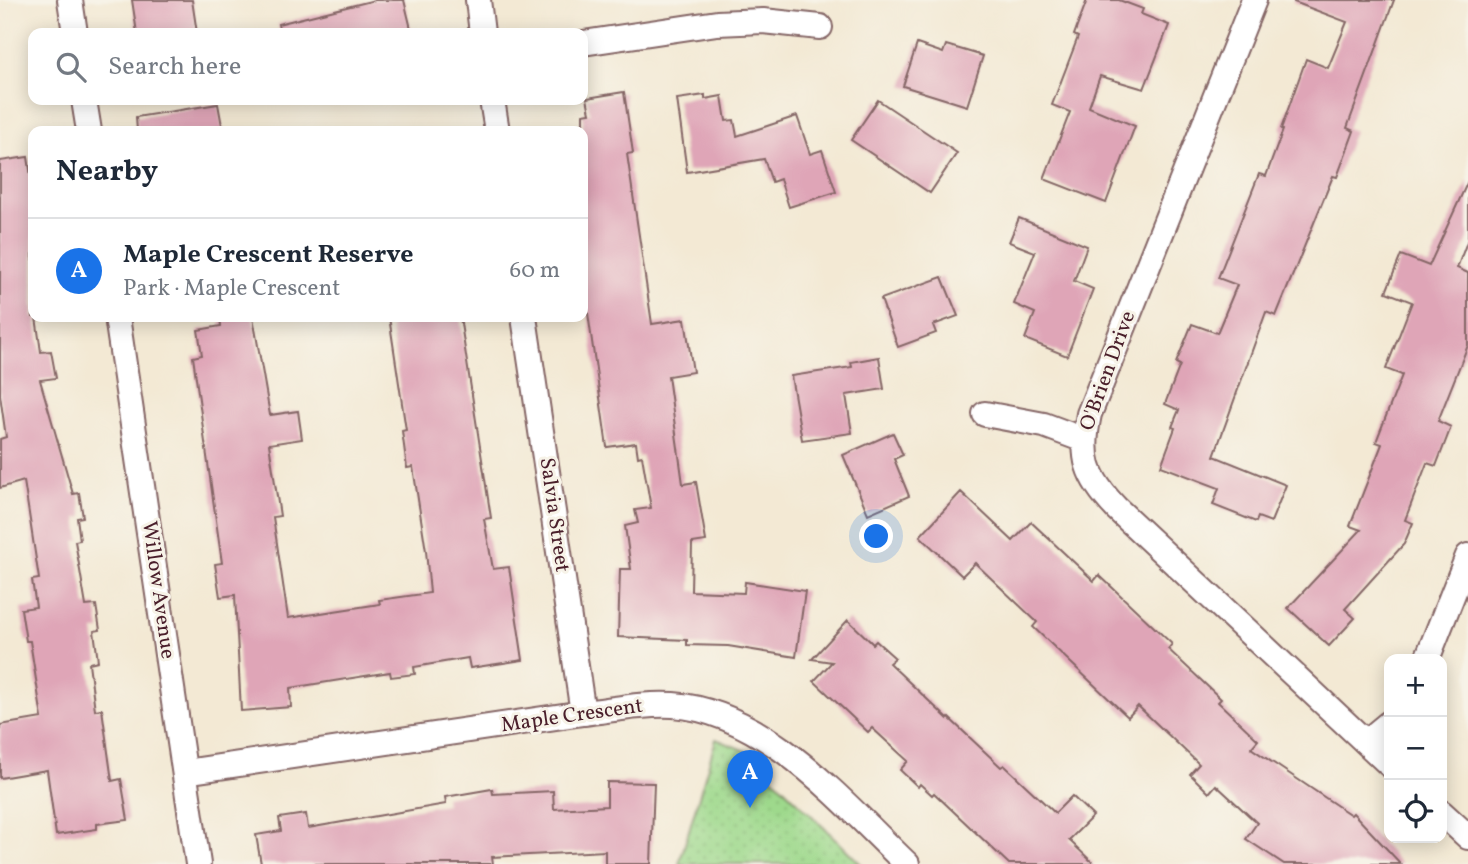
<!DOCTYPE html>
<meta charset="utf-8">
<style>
:root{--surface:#fff;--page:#f2f2f3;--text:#1f2937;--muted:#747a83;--line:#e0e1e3;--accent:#1a73e8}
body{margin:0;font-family:Vollkorn,serif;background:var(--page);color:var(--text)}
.controls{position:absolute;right:21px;bottom:21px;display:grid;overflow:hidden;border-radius:14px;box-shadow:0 4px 18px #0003}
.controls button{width:63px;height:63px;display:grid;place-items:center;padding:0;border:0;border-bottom:2px solid var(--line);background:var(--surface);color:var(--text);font:35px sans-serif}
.you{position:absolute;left:877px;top:537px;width:24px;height:24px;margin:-18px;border:5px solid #fff;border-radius:50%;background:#1a73e8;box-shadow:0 0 0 10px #1a73e833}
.badge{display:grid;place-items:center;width:46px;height:46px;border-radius:50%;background:var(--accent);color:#fff;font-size:23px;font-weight:700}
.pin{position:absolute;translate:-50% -58px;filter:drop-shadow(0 2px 4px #0008)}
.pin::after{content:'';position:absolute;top:37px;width:24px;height:21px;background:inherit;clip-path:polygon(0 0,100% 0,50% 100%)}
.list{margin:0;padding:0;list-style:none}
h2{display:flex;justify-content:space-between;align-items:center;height:91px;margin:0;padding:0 28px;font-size:30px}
h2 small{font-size:23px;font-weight:400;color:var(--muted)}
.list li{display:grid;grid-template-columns:46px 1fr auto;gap:21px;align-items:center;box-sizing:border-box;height:105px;padding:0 28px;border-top:2px solid var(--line)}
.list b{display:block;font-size:26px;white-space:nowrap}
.list p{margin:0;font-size:23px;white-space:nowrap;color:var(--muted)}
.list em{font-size:23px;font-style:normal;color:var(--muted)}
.icon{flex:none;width:38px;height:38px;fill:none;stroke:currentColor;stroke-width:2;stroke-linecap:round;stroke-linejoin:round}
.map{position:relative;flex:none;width:1468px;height:864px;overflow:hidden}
.search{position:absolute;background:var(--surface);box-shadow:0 4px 18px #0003;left:28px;top:28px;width:560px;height:77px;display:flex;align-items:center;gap:18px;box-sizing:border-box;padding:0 24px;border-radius:14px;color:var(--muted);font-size:26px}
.panel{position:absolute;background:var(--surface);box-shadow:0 4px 18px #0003;left:28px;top:126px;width:560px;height:196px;border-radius:14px}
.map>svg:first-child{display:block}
.park{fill:url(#park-dots);stroke:#747c5c;stroke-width:2}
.building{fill:#dfa5b7}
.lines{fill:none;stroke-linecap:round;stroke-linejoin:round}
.street-casing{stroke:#856666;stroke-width:28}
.street{stroke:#fff;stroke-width:24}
.labels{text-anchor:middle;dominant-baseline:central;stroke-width:6;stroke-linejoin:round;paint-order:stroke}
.street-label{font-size:21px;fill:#4a1f2b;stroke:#f7f3e8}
</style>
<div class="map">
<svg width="1468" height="864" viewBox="0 0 1468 864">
<defs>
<pattern id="park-dots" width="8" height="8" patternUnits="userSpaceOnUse" patternTransform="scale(1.75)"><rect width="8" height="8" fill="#9ed98c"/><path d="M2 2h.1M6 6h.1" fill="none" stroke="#8aba79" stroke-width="1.8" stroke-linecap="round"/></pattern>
</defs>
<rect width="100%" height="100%" fill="#f7f3e8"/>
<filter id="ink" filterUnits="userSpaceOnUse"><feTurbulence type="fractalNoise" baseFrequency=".0143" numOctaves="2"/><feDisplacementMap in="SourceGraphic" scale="14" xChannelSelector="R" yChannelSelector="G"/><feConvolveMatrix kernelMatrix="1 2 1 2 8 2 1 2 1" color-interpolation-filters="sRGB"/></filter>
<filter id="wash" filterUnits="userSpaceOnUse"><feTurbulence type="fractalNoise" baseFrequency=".00686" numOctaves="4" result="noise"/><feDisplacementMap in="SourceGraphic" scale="28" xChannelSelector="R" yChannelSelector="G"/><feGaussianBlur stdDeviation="1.57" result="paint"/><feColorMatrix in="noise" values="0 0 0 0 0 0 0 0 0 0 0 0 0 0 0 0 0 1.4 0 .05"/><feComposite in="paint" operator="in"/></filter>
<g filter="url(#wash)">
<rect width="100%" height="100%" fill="#f3e9d4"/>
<polygon class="park" points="716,739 746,751 861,864 679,864"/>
<g id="blocks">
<g class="building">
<polygon points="132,0 192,0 197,33 137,33"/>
<polygon points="375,0 404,0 412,33 280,33 278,24"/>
<polygon points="1087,0 1119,0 1143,9 1141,14 1169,25 1144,89 1100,76 1089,107 1135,126 1106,203 1044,179 1070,112 1052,105 1078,37 1074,35"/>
<polygon points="1294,0 1394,0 1347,128 1354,131 1337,177 1333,176 1276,316 1266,312 1214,456 1286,485 1271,522 1258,517 1256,522 1213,505 1219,488 1161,466 1175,428 1172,427 1179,410 1165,404 1180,365 1176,363 1192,324 1217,333 1237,285 1218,278 1259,174 1266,176 1283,130 1281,129 1306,59 1328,68 1347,22 1294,2"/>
<polygon points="917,44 943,53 946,45 983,56 967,106 903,86"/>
<polygon points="624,92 633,153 627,154 652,324 685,319 693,372 668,376 683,484 696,482 706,541 692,543 691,591 744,593 745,582 805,591 796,657 728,646 687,645 687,640 618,637 620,569 631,569 625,526 638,523 635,510 651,508 642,456 638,457 636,443 607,447 583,278 583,114 590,113 587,98"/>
<polygon points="705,95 705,99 722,96 726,121 734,120 737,136 797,116 810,154 822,150 836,192 789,207 780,179 772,182 764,159 687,172 677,99"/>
<polygon points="878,100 957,153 930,193 851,140"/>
<polygon points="218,104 223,131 137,131 136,117"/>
<polygon points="28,157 33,190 33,317 36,317 41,352 51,351 56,378 40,380 73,494 79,493 83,517 77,518 80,540 75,541 86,606 96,605 100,630 94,631 98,661 89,663 95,710 102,709 112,781 121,779 128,820 97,824 97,829 56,835 47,770 0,778 0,725 42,718 30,641 26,641 21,609 36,607 32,580 39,579 24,481 0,488 0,439 6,437 0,395 0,161"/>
<polygon points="1468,181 1468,239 1457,268 1468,273 1468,345 1438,421 1451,427 1436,466 1427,463 1405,520 1413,523 1404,544 1345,609 1355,618 1329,646 1288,608 1361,530 1350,526 1382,444 1376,442 1402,375 1386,369 1412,302 1386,292 1401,255 1429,266"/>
<polygon points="1019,218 1087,246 1074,281 1093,289 1067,356 1025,339 1035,313 1014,304 1035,252 1009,242"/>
<polygon points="942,277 958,316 933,325 936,333 898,347 881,299"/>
<polygon points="220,317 253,317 270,415 298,411 302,439 269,444 280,516 273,517 288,618 380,604 379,600 430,593 426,551 413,467 407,468 402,431 406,430 389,317 460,317 491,518 484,519 493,569 509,567 523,660 470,668 468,658 414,667 415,674 391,677 390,672 290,688 291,707 241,711 235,595 220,597 215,564 222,563 193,357 202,355 198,330 221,326"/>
<polygon points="879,357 884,389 846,395 852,433 802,440 791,376 852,367 851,362"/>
<polygon points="893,433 903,455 894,459 909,496 868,514 843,455"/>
<polygon points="961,492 1013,541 1031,522 1094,581 1099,575 1172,644 1168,649 1221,699 1218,702 1258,740 1251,748 1351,815 1353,813 1401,864 1284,864 1246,839 1257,823 1216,785 1209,793 1190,774 1199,764 1138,706 1128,717 1033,627 1037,622 975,563 962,576 920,536"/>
<polygon points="848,620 873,644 876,641 895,658 889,663 948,719 949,718 1001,767 1004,765 1055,813 1072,796 1093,816 1069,840 1094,864 1009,864 934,793 932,795 920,784 918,787 900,770 908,761 872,728 868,732 814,681 832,662 812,659"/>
<polygon points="607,782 654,783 651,864 605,864 605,851 492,857 493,864 261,864 256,835 281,831 279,818 306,814 308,828 446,804 445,797 492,789 493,794 553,791 554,809 607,806"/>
</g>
</g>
</g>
<g filter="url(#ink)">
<use href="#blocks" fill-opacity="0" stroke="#856666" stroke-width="2"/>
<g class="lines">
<defs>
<g id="street">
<polyline points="70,0 75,33"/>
<polyline points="478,0 482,33"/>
<path d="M 1254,0 L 1089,414 C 1080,457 1086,477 1117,509 L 1389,764"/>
<polyline points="583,43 717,23 763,21 820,27"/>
<polyline points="84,100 89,131"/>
<polyline points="492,100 497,131"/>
<polyline points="117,317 198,864"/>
<polyline points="524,317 583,713"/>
<polyline points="985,414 1044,425 1084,440"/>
<polyline points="1427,659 1468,556"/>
<polyline points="1366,742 1389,723"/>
<path d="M 185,772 L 583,713 C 612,710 643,703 673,705 C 767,712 843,803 907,864"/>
<polyline points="1442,813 1468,837"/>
</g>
</defs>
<use href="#street" class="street-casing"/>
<use href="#street" class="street"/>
</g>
</g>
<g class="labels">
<g class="street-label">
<text transform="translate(1108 371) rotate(-70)">O'Brien Drive</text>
<text transform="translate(554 515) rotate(82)">Salvia Street</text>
<text transform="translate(158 590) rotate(82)">Willow Avenue</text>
<text transform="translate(572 716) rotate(-8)">Maple Crescent</text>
</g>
</g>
</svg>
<div class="controls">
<button>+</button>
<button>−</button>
<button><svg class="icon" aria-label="locate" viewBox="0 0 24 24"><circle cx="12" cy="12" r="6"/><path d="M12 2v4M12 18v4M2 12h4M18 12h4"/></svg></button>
</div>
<div class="you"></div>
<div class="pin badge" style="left:750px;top:808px">A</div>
<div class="search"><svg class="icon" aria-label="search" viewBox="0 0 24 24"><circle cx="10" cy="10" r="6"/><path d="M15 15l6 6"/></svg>Search here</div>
<section class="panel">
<h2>Nearby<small></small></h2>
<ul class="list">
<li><span class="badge">A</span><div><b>Maple Crescent Reserve</b><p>Park · Maple Crescent</p></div><em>60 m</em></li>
</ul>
</section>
</div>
